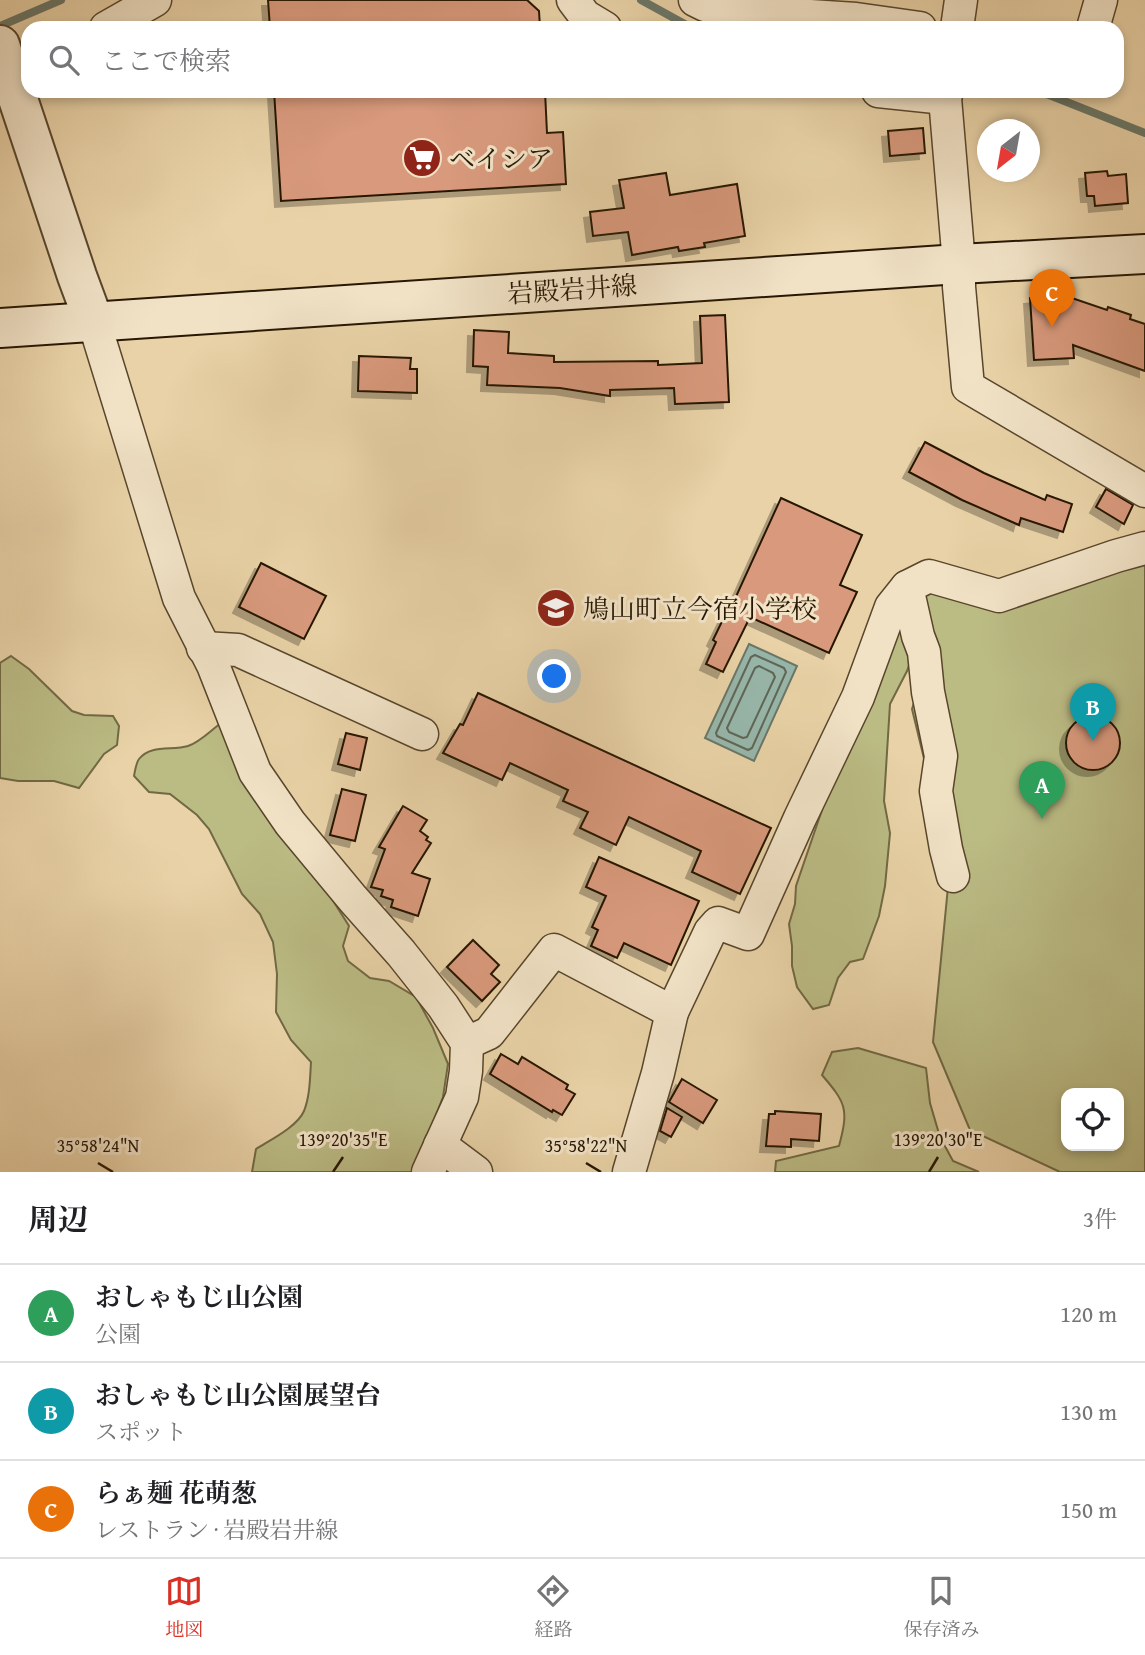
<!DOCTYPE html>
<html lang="ja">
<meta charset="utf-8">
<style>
:root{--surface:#fff;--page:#f2f2f2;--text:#202124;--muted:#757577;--line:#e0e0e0;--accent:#d93025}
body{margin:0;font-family:"Gentium Book Plus","Noto Serif JP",serif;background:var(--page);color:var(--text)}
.controls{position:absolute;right:21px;bottom:21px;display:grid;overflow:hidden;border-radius:14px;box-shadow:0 4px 10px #0003}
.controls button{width:63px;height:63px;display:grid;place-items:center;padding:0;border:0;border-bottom:2px solid var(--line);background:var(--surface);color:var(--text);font:35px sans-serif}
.compass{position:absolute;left:977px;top:119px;width:63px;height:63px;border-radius:50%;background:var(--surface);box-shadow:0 4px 10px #0003;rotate:211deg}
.you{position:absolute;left:555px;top:677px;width:24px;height:24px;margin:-18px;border:5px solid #fff;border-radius:50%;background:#1a73e8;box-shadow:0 0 0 10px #1a73e833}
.badge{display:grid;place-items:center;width:46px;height:46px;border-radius:50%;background:var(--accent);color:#fff;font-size:23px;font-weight:700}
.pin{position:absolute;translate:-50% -58px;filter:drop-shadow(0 2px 4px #0008)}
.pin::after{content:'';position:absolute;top:37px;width:24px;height:21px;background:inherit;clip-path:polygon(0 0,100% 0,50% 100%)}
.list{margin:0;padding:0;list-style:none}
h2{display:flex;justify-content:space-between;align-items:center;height:91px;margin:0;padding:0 28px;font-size:30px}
h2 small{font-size:23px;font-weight:400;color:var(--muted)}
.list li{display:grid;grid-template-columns:46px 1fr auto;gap:21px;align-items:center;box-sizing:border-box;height:98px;padding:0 28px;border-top:2px solid var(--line)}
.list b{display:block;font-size:26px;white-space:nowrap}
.list p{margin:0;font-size:23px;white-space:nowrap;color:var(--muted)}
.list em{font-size:23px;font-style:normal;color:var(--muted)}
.icon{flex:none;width:38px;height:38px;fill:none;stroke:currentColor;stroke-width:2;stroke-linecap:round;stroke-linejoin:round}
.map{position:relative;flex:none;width:1145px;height:1172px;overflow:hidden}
.search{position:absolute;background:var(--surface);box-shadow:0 4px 10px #0003;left:21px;right:21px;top:21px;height:77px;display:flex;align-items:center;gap:18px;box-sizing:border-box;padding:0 24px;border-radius:21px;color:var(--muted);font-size:26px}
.sheet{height:385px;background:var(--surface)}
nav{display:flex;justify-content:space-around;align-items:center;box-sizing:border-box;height:98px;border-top:2px solid var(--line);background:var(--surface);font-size:19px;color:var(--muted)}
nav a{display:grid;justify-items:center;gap:4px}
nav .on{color:var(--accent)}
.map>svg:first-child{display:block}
.green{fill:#bbbb84;stroke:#716944;stroke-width:2;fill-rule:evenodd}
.water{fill:#97b7ab;stroke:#6a7768;stroke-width:2}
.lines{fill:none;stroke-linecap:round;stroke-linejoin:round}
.shore{stroke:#5f6757;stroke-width:2}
.stream{stroke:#6a7768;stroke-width:8}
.building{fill:#d8997c;stroke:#271703;stroke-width:2;filter:url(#shadow)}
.minor-casing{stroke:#58462c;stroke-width:35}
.tertiary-casing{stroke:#58462c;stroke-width:42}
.secondary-casing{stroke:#271703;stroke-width:42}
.minor{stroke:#f1e2c6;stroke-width:32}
.tertiary{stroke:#f1e2c6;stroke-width:38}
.secondary{stroke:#f1e2c6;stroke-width:38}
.ticks{fill:none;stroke:#271703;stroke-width:2.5}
.labels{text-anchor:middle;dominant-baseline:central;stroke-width:6;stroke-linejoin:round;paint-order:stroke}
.poi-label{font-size:26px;fill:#271703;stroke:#f1e2c6;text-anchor:start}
.street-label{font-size:26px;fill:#271703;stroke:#f1e2c6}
.ticks-label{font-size:18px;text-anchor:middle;fill:#271703;stroke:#f1e2c6;stroke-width:6;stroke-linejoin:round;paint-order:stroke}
</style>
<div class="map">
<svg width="1145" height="1172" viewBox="0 0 1145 1172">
<defs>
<filter id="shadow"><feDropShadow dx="-6" dy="6" stdDeviation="0" flood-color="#0004"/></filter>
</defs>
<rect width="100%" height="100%" fill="#e9d2a7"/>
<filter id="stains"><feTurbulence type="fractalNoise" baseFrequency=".00286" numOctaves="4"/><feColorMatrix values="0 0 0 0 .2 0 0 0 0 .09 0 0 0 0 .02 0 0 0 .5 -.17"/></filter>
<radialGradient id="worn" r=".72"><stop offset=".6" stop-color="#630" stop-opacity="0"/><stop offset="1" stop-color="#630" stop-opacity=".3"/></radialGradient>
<g class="green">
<path d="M 1145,558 L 1145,1172 L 1060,1172 L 970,1130 L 933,1042 L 950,866 L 912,709 L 928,659 L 937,640 L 917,599 L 927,589 L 944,588 ZM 1066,1093 L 1119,1093 L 1119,1146 L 1066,1146 Z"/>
<polygon points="895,620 914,651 907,671 890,704 884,801 890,833 885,886 879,916 863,959 850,962 838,978 829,1005 813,1009 797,987 792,966 792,946 789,924 795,904 796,886 822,810 830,778"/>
<polygon points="11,656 29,669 72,711 84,715 113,716 119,726 117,745 104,754 79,788 54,781 18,781 0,778 0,663"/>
<path d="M 221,723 L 349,926 L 343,946 L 348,961 L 370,978 L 389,981 L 416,997 L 433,1028 L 448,1064 L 443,1097 L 414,1172 L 252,1172 L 256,1149 C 270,1140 297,1127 304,1111 C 310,1096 310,1078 311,1062 L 291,1040 L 276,1012 L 277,974 L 273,942 L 260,914 L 242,894 L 209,829 L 197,815 L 170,794 L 149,792 L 134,776 C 135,771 136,763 139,759 C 151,744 172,751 188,746 C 200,742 210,731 221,723 Z"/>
<path d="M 858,1048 L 926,1068 L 930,1103 L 940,1137 L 953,1161 L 979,1172 L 775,1172 L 776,1161 L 839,1146 C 849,1109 846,1103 822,1075 L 832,1052 Z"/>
</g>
<polygon class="water" points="749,644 797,666 754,761 705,738"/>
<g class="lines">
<g class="shore">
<polygon points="755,655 784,668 786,672 752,748 748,750 717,736 716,733 751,657"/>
<polygon points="759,666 773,673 775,677 747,737 743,738 729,732 727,728 755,668"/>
</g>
<g class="stream">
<polyline points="641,0 692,28"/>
<polyline points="0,26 61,0"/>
<polyline points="1039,91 1145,133"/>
</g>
</g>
<g class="building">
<polygon points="268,0 527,0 539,11 540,28 270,28"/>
<polygon points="274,91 545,91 547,133 563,132 566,184 281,201"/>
<polygon points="923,128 925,153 890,156 888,131"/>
<polygon points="1107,171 1108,176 1126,174 1128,203 1095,206 1094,196 1087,196 1085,173"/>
<polygon points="666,173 670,195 737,184 745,236 704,243 705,247 679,251 678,247 632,255 628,232 593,236 590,212 624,208 619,180"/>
<polygon points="1063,295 1107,310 1108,307 1131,315 1130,319 1145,324 1145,371 1073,345 1074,358 1034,360 1030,298"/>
<polygon points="725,315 729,402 675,404 674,388 610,390 610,396 560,388 487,385 488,367 473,366 474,330 509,332 508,353 554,356 554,362 658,361 658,365 702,363 700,316"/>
<polygon points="359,356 411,358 410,369 417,369 417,393 358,391"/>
<polygon points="925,442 984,473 1045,500 1047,495 1072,504 1063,532 1021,518 1019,525 962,500 909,472"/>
<polygon points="1106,489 1133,505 1124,524 1096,507"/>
<polygon points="781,498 862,535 840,585 857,592 829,653 750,617 723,672 706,664 716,642 713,640 727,611 729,612"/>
<polygon points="261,563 326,596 304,639 239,607"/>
<polygon points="478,693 771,828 740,894 692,872 701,851 629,817 616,845 580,828 588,812 563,801 568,790 510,763 502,780 443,753 460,724 463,725"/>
<circle cx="1093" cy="743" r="27"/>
<polygon points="346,733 367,738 360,770 338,764"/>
<polygon points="342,789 366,795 355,841 330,835"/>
<polygon points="403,806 427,820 420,831 428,837 426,840 431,843 412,873 430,879 418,916 391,907 393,900 381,896 383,890 371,887 385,849 379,847"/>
<polygon points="599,857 699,901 671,965 624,943 617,958 591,946 598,930 592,927 606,896 586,887"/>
<polygon points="473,940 499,965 491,974 500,982 482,1001 447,967"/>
<polygon points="501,1054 518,1064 522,1057 568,1085 566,1089 575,1094 562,1115 553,1110 552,1112 490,1074"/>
<polygon points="682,1079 717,1100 703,1123 669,1102"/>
<polygon points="667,1108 682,1117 671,1137 660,1131"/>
<polygon points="775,1111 821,1114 819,1141 791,1139 791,1147 766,1146 769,1114 775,1114"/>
</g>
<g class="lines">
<defs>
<g id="minor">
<polyline points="573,0 585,16 605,28"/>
<polyline points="695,0 705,5 734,11 856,19 920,28"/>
<polyline points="106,28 155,0"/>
<polyline points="957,28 961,0"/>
<polyline points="1093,28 1101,0"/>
<polyline points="878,91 945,98"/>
<polyline points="947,91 945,98 959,264 959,287 968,387 1145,491"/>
<polyline points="94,322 179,598 213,665 255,772 290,823 353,899 401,953 443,1006 467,1043 466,1071 462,1097 428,1172"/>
<polyline points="907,587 918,636 924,652 928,692 941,756 936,791 946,849 953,876"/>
<polyline points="203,648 238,650 422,734"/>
<polyline points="467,1043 489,1033 554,950 672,1012 710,932 718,923 748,934 800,818 858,697 891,607 907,587 929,576 999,596 1116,556 1145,548"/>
<polyline points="440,1145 476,1172"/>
<polyline points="629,1172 658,1073 672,1012"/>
</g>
<polyline id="tertiary" points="0,45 77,276 94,322"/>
<polyline id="secondary" points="0,328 959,264 1145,254"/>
</defs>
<use href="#minor" class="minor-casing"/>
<use href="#tertiary" class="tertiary-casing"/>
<use href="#secondary" class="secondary-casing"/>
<use href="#minor" class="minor"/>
<use href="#tertiary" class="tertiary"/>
<use href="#secondary" class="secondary"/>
</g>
<path class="ticks" d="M 98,1163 L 113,1172M 586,1163 L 601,1172M 333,1172 L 343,1157M 929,1172 L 938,1157"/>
<defs>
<symbol id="supermarket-disc" viewBox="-11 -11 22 22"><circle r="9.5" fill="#8f2418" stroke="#f1e2c6"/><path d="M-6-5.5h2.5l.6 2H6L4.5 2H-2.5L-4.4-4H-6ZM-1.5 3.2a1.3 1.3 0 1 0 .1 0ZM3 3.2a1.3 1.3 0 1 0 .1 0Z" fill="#fff"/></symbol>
<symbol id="school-disc" viewBox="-11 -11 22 22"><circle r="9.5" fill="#8f2418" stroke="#f1e2c6"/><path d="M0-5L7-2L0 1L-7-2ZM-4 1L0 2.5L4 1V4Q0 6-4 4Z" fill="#fff"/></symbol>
</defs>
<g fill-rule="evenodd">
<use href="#supermarket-disc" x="400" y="136" width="44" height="44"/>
<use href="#school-disc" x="534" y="586" width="44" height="44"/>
</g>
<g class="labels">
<g class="poi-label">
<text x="449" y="158">ベイシア</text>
<text x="583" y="608">鳩山町立今宿小学校</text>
</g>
<g class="street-label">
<text transform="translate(572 289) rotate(-4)">岩殿岩井線</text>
</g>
</g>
<g class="ticks-label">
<text x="343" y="1146">139°20'35"E</text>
<text x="938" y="1146">139°20'30"E</text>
<text x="98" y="1152">35°58'24"N</text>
<text x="586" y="1152">35°58'22"N</text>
</g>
<rect width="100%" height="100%" filter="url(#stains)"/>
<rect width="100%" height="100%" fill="url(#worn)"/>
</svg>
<div class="controls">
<button><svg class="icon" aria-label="locate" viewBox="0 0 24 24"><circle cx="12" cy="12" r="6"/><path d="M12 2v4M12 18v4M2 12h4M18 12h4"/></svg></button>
</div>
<svg class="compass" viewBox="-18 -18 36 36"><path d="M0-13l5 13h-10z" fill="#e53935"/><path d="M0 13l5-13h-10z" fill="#757577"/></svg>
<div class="you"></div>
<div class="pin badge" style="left:1042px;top:819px;background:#2e9e5b">A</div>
<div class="pin badge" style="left:1093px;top:741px;background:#0f9aa8">B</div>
<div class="pin badge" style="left:1052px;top:327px;background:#e8710a">C</div>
<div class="search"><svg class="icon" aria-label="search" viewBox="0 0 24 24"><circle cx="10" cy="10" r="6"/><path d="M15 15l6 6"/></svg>ここで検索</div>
</div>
<section class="sheet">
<h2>周辺<small>3件</small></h2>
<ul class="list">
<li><span class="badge" style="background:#2e9e5b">A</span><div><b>おしゃもじ山公園</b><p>公園</p></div><em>120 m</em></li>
<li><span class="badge" style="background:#0f9aa8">B</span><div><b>おしゃもじ山公園展望台</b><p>スポット</p></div><em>130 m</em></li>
<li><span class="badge" style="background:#e8710a">C</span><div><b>らぁ麺 花萌葱</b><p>レストラン · 岩殿岩井線</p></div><em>150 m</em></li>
</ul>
</section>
<nav>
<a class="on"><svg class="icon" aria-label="map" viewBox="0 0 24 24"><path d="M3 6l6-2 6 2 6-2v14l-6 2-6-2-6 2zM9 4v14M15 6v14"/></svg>地図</a>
<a><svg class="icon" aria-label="directions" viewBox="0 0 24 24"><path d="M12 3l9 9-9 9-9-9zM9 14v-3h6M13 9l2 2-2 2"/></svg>経路</a>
<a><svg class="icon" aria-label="saved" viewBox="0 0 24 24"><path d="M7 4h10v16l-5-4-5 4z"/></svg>保存済み</a>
</nav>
